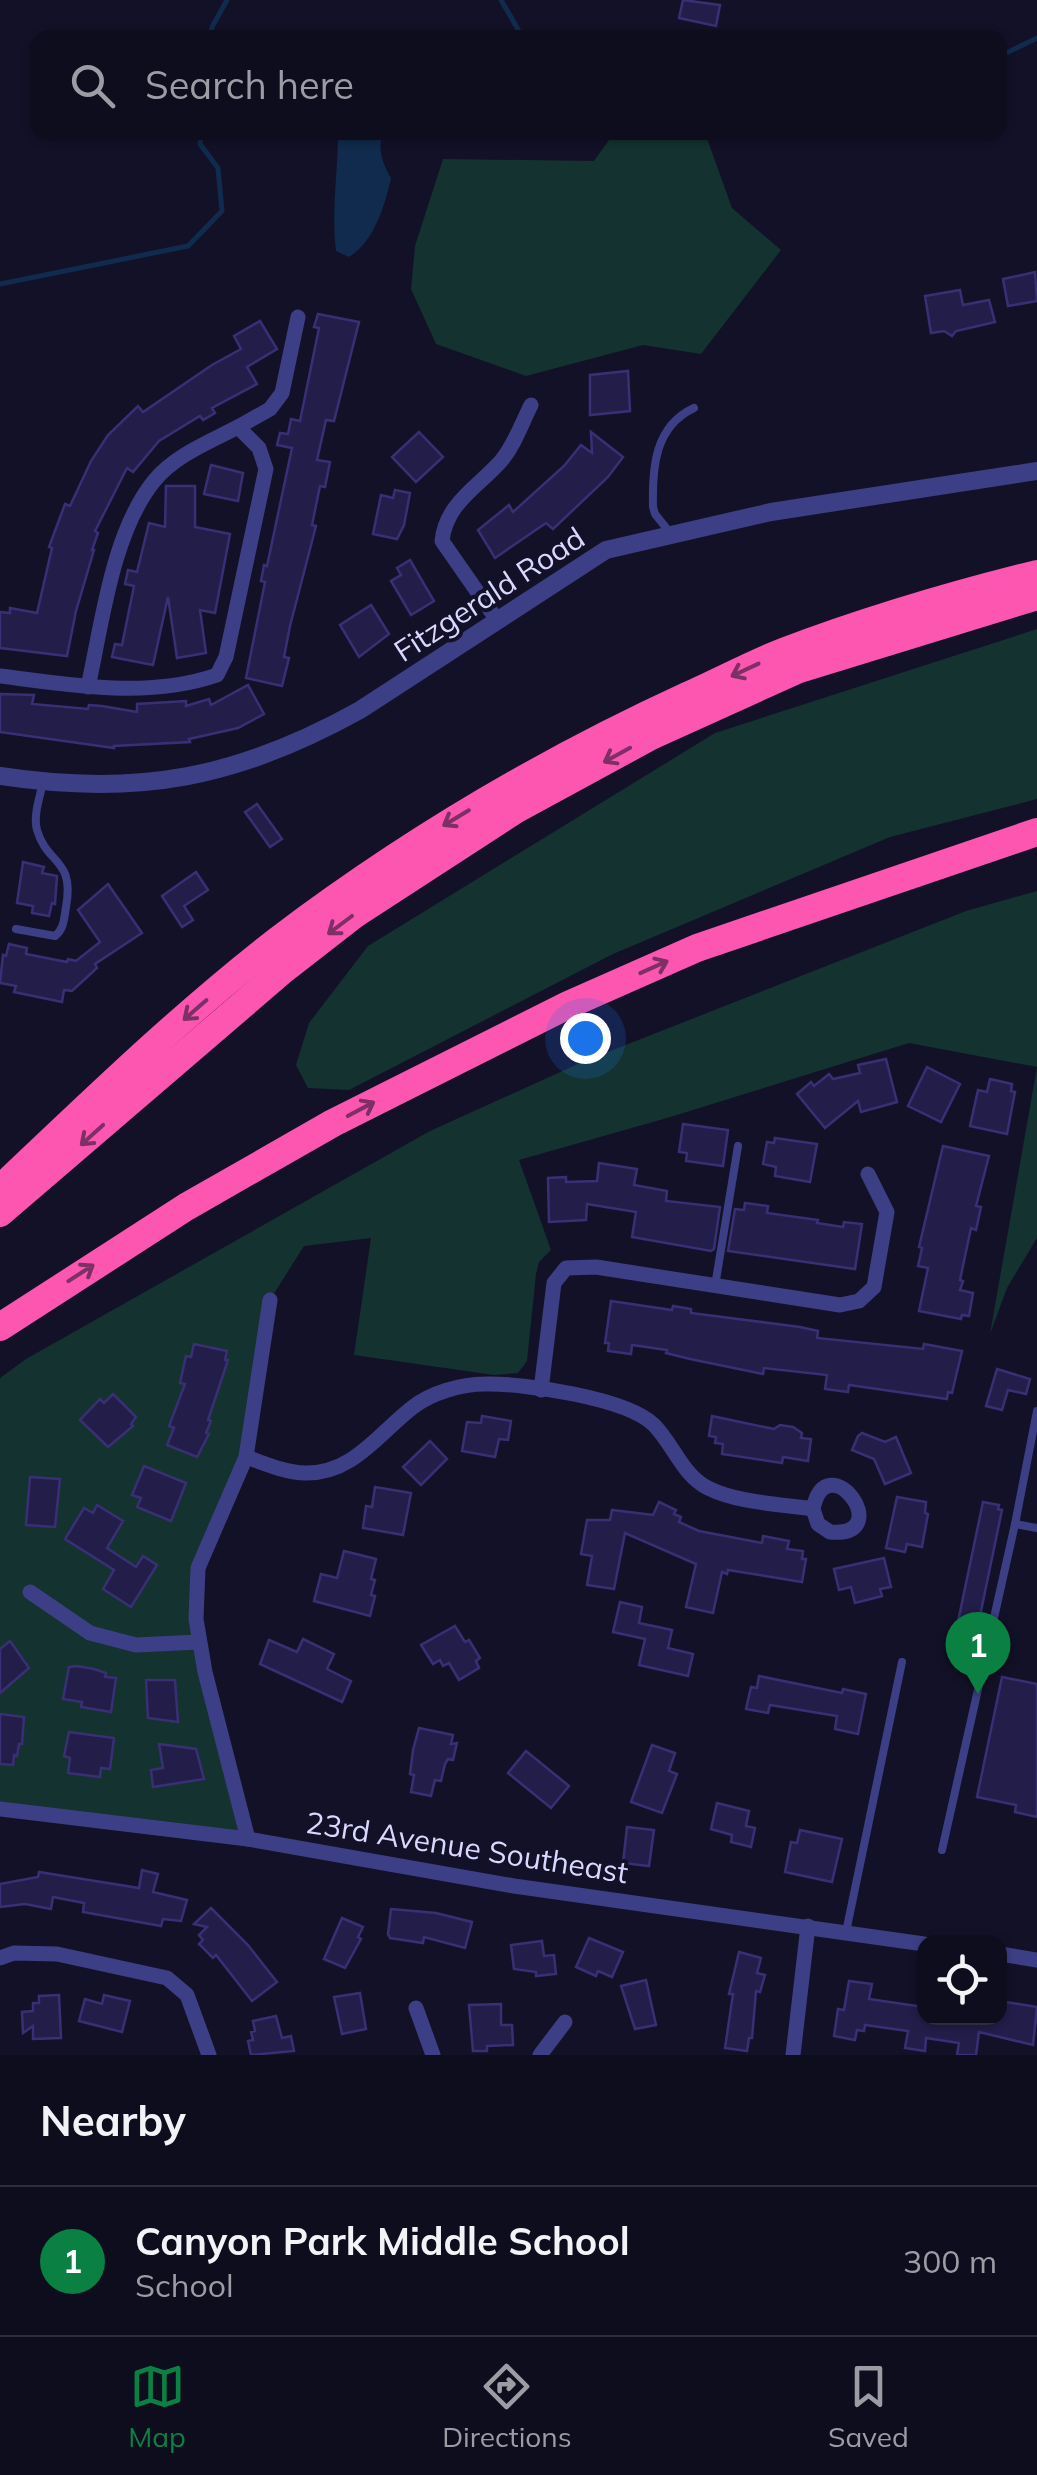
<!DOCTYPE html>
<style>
:root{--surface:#0e0d1e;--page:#1c1b2b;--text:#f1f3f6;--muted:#9b9ca4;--line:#2e2d3c;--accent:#0b8043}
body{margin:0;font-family:Mulish,sans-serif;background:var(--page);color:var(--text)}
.controls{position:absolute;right:30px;bottom:30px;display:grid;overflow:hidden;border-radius:20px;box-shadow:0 2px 8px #0004}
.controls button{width:90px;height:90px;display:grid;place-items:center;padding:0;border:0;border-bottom:2px solid var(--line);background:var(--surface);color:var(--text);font:50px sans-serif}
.you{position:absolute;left:585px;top:1038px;width:35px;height:35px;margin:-25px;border:8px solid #fff;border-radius:50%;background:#1a73e8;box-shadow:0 0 0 15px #1a73e833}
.badge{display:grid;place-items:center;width:65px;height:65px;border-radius:50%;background:var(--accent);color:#fff;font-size:32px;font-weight:700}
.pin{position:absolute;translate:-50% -82px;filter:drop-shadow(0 2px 5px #0008)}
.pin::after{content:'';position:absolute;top:52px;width:35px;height:30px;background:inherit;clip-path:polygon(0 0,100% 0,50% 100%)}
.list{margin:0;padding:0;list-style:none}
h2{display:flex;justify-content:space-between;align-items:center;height:130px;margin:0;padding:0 40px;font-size:42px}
h2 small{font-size:32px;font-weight:400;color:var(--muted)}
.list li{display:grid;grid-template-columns:65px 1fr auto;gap:30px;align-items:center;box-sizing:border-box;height:150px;padding:0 40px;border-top:2px solid var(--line)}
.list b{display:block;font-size:38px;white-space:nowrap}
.list p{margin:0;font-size:32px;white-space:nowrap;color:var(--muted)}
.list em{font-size:32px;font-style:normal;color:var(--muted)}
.icon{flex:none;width:55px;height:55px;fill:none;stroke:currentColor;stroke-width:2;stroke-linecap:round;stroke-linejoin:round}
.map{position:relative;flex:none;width:1037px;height:2055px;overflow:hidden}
.search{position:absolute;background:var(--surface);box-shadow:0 2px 8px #0004;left:30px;right:30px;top:30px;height:110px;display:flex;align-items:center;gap:25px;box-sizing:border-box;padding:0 35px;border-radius:20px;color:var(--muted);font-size:38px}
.sheet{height:280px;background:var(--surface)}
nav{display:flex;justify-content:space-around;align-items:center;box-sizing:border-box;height:140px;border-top:2px solid var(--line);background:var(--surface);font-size:28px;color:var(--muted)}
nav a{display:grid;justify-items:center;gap:5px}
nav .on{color:var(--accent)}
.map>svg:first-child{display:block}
.green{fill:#14322f}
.water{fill:#102b4d}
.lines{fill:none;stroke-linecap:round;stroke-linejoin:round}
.stream{stroke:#102b4d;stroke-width:5}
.building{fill:#231d49;stroke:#392f74;stroke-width:2.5}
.service{stroke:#3d3f86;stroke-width:8}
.minor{stroke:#3d3f86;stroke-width:15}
.tertiary{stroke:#3d3f86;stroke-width:18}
.motorway{stroke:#fc56b0;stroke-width:28}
.oneway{stroke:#7c3065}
.labels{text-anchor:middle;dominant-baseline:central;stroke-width:8;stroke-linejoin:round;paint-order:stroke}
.street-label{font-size:30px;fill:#dad8fe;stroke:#131128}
</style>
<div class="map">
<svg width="1037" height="2055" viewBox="0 0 1037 2055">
<rect width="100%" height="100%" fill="#131128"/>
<g class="green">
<polygon points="614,133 705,133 732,208 781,250 701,354 643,345 526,376 436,344 411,289 415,246 443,159 594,161"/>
<polygon points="1037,629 1037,799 890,837 613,954 349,1090 308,1088 296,1065 309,1023 368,946 715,733"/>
<polygon points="1037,891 1037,1067 909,1043 667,1118 519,1160 551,1250 539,1262 536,1274 527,1361 518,1373 494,1375 354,1355 371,1238 304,1246 270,1300 246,1457 198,1568 196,1619 248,1839 0,1810 0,1378 26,1359 430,1131 580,1063 966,911"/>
<polygon points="1037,1067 1037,1238 1007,1288 990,1334"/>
</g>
<path class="water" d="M 338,133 L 384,133 C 376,146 383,165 391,178 C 385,205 374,242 349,257 L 336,251 C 331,212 338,172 338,133 Z"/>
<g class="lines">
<g class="stream">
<polyline points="501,0 523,38"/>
<polyline points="211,38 212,27 227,0"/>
<polyline points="1000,56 1037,38"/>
<polyline points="0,284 188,246 222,211 218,168 200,144 201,132"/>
</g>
</g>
<g class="building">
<polygon points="683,0 720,5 716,26 679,18"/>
<polygon points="1035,272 1037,301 1008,306 1003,279"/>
<polygon points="960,290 963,305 989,300 995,322 956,331 952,336 944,331 931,333 925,296"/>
<polygon points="318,314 359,322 334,421 326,420 317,460 330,462 325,487 320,486 312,525 316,526 290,626 284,657 289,658 282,686 246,678 265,582 261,581 264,565 267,566 292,448 277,445 280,433 288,434 291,419 300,421 319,328 314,327"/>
<polygon points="260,321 277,349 247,367 257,384 212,408 215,413 203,420 200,416 159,441 133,472 127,468 95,531 98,533 92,550 94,550 76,611 67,656 0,648 0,612 10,613 10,608 37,613 52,548 49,547 65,504 70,506 91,461 108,435 138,406 143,412 212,365 241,349 234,336"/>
<polygon points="628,371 630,411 590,415 590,375"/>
<polygon points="419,432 443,457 416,482 392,457"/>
<polygon points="591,432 623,457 608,477 553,529 546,523 495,558 478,530 509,505 513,512 564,466 581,445 592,453"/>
<polygon points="211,465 243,473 238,501 204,494"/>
<polygon points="166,486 195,486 195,527 230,534 215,613 200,610 206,653 177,658 168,597 153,665 112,657 115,644 122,645 134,586 125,584 128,570 137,572 149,523 165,527"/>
<polygon points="395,490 410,493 404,525 397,539 373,534 381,495 393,498"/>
<polygon points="410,560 434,601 411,615 391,581 401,575 397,568"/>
<polygon points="371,605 389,634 359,657 340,625"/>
<polygon points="248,685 264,714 238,728 189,739 190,742 114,746 114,748 0,732 0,694 34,695 32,704 88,709 89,705 102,706 137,712 137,704 186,701 186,706 209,699 211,705"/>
<polygon points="257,804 282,839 270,847 245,812"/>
<polygon points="23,862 44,867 42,873 57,876 55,904 52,903 49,916 32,913 33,906 17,903"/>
<polygon points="196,872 208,890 184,906 193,920 182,927 162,896"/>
<polygon points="108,884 142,933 95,964 97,968 72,991 64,990 62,1002 14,992 16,986 0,983 3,955 6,956 9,944 27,948 26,954 67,962 68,959 76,961 100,942 78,910"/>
<polygon points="886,1059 897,1102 861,1112 858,1101 825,1128 797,1094 811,1082 814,1086 829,1074 833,1079 860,1073 858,1065"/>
<polygon points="927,1067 960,1084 941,1122 908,1106"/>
<polygon points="990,1079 1012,1084 1011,1091 1015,1092 1007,1134 970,1126 978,1090 987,1092"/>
<polygon points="683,1124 728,1130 723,1166 686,1161 687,1153 679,1152"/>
<polygon points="775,1138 817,1144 810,1182 775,1176 776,1167 763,1164 767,1142 774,1143"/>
<polygon points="943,1146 989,1156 976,1206 981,1207 976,1230 971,1228 960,1280 963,1281 960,1290 973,1293 969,1316 962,1315 961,1319 919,1311 928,1268 918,1266 922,1248 919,1247"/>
<polygon points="599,1163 637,1169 634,1185 667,1191 666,1201 720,1207 714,1249 711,1251 632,1237 636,1212 587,1204 586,1220 549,1222 548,1178 566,1177 566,1182 597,1181"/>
<polygon points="745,1203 768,1206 767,1213 818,1220 817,1223 843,1227 844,1222 862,1224 855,1269 728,1251 735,1209 744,1210"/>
<polygon points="611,1301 672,1310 673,1306 691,1309 691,1313 800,1327 818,1331 817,1338 923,1349 924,1344 962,1351 952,1393 948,1392 947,1399 849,1385 848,1392 825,1389 827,1375 764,1368 763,1374 690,1359 666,1353 667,1350 632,1345 631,1354 608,1351 609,1343 605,1343"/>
<polygon points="194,1344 227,1351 225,1360 228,1360 208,1420 211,1421 206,1433 209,1434 197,1457 167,1445 174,1428 169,1426 185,1384 180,1383 186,1356 191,1357"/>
<polygon points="997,1369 1030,1379 1026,1394 1008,1390 1002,1410 986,1406"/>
<polygon points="113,1394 136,1417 131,1424 133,1426 108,1447 80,1420 100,1399 104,1403"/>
<polygon points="482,1416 511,1421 508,1440 499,1439 495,1457 462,1451 467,1422 481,1423"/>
<polygon points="712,1416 774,1429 780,1425 793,1427 802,1433 801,1438 811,1439 808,1461 783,1457 782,1463 722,1454 723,1444 715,1443 716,1437 709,1436"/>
<polygon points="862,1433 885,1442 896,1437 911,1473 885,1484 874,1459 852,1450 858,1436"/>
<polygon points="430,1441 447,1459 421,1485 403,1467"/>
<polygon points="144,1466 186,1483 171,1521 137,1507 141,1498 132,1495"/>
<polygon points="30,1477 60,1479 55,1527 26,1525"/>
<polygon points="375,1487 411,1493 403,1535 363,1528 366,1506 372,1507"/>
<polygon points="897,1497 926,1502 925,1513 928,1514 922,1547 907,1544 905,1552 886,1548"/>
<polygon points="659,1502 676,1510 674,1514 681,1517 679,1522 699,1531 762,1543 763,1536 789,1541 787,1549 803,1551 802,1559 806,1559 802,1582 728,1570 727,1574 722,1572 713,1613 686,1607 696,1564 625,1533 614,1589 587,1585 592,1556 581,1554 587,1520 610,1520 612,1510 653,1515"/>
<polygon points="983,1502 999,1505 998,1509 1002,1510 975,1640 955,1636"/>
<polygon points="97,1505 123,1521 107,1548 136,1567 143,1556 157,1565 131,1607 103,1589 114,1570 65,1539 84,1508 93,1513"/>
<polygon points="344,1551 376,1559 371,1579 375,1580 371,1595 375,1596 370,1616 314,1601 321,1574 337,1578"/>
<polygon points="884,1558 891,1587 880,1589 882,1596 855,1603 851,1587 839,1590 834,1569"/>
<polygon points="620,1602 642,1607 639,1623 672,1630 668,1648 693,1654 688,1676 639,1665 645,1639 613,1632"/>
<polygon points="455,1626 465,1642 469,1640 480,1658 476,1661 479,1668 459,1680 449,1663 443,1666 440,1660 433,1664 421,1645"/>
<polygon points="303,1639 334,1654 327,1669 351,1681 342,1702 260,1664 269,1640 297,1652"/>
<polygon points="10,1641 29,1668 0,1693 0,1649"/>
<polygon points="77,1666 94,1669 106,1673 105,1677 116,1678 111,1712 81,1707 82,1702 63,1699 69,1667"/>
<polygon points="759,1676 842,1693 843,1689 866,1694 858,1734 835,1729 837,1716 770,1705 768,1713 746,1709 751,1687 757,1688"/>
<polygon points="1002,1677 1037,1684 1037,1817 1015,1812 1016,1805 977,1797"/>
<polygon points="146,1680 175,1680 178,1722 148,1718"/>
<polygon points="0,1714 24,1717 22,1744 19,1744 17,1756 14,1755 13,1765 0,1764"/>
<polygon points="419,1728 453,1735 451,1744 457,1743 453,1760 448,1759 445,1764 441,1781 435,1780 431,1796 411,1792 414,1775 410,1774 413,1750"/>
<polygon points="69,1732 114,1738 110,1769 101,1768 100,1777 68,1773 70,1758 64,1756"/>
<polygon points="159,1744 196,1749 204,1779 153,1787 151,1770 163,1768"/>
<polygon points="652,1745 675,1753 669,1771 677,1774 662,1813 631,1802"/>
<polygon points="526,1751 569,1786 551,1808 508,1773"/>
<polygon points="717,1803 749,1811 746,1826 755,1828 751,1847 731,1842 732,1835 711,1829"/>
<polygon points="627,1827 654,1830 649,1866 623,1863"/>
<polygon points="800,1830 842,1839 832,1882 785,1872 791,1842 797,1843"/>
<polygon points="142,1870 158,1874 153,1892 187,1900 181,1921 163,1919 161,1926 83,1912 84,1903 53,1897 51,1909 25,1904 0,1907 0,1884 38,1877 39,1872 139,1888"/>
<polygon points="211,1908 248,1945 277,1982 252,2001 216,1955 213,1958 199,1944 203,1940 199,1935 207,1927 194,1924"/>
<polygon points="391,1909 436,1913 472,1922 465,1948 424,1937 423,1943 390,1938 388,1934"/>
<polygon points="342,1918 363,1927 358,1937 361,1939 345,1968 324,1959"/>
<polygon points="589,1938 623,1952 612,1977 598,1971 596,1976 576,1967"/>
<polygon points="542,1941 544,1956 554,1955 556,1974 536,1976 536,1972 514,1969 511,1945"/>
<polygon points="739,1952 761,1958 757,1973 765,1975 760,1992 756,1991 752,2038 749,2038 747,2051 725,2048 733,1994 729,1994"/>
<polygon points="646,1980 656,2025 635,2029 621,1986"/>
<polygon points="849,1981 872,1984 869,1999 924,2007 924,2018 991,2021 992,2018 1000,2018 1000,2001 1037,2007 1033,2045 979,2032 976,2055 957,2055 959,2043 926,2038 925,2051 905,2048 908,2031 865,2025 864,2031 857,2030 855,2040 834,2036 838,2009 844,2010"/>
<polygon points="360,1993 366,2029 342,2034 334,1997"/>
<polygon points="59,1995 61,2038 33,2039 33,2026 23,2033 22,2012 33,2011 33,2003 39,2003 39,1996"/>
<polygon points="104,1995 130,2001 122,2032 79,2021 85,1999 102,2004"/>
<polygon points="501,2004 501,2025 512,2025 513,2045 487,2046 487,2051 473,2051 469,2005"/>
<polygon points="276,2016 282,2038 291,2036 294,2051 251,2055 248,2041 253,2040 251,2032 255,2031 253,2021"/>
</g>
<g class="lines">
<g class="service">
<path d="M 671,534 L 655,514 L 653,507 C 652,467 655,426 694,408"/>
<path d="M 16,929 L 55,936 C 64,929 64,919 66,907 C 75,858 47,865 37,830 C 33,815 40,797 43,782"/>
<polyline points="715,1286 738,1146"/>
<polyline points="1015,1524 1037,1528"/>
<polyline points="942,1850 1015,1524 1037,1411"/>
<polyline points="846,1932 902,1662"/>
</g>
<g class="minor">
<path d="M 497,620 L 442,541 C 446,503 478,487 501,461 C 514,446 522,423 531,405"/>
<path d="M 0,676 C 73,685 147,699 217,675 L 226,657 L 266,469 L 259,448 L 238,427 L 270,409 L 282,393 L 298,317"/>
<path d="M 88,687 C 102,624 112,533 154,481 C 174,456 209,442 238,427"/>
<polyline points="541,1390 554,1283 566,1268 596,1267 840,1305 859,1301 874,1287 887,1212 868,1174"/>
<path d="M 246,1457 C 264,1463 286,1473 305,1473 C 353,1474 378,1434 413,1407 C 431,1393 461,1384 485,1384 C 523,1383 627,1398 654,1425 C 673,1444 683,1476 708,1488 C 738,1503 780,1504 813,1509 L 818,1524 L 830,1532 C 898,1538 827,1442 813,1509"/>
<polyline points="30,1592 90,1633 136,1645 199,1642"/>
<polyline points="0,1809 248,1839 514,1886 924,1944"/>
<polyline points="248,1839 205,1672 196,1619 198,1568 246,1457 270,1300"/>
<polyline points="1000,1954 1037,1960"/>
<polyline points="0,1958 14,1953 57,1954 167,1978 187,1995 209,2055"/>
<polyline points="416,2008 433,2055"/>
<polyline points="540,2055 565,2022"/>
<polyline points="793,2055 808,1926"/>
</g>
<path class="tertiary" d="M 0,776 C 138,797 238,778 360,710 L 606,550 L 771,512 L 1037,471"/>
<g class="motorway">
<path d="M 0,1189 C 90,1104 179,1017 277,941 C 405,844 541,763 687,696 C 719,682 750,665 783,652 C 865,621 952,595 1037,574"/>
<polyline points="0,1213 283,970 355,914 515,810 651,736 799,669 1037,596"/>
<polyline points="0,1327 186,1207 333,1123 568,1005 697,948 1037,832"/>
</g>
</g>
<defs><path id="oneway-shaft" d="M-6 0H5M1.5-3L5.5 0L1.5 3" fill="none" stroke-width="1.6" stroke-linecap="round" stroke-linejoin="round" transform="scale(2.5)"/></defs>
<g class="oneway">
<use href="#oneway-shaft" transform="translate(745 670) rotate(155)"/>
<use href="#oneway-shaft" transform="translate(617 755) rotate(151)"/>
<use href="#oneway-shaft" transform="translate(456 818) rotate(149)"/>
<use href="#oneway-shaft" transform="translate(340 925) rotate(143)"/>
<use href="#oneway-shaft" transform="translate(654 967) rotate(-24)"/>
<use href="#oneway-shaft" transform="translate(195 1010) rotate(139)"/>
<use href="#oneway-shaft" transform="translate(361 1109) rotate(-28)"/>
<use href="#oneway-shaft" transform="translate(92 1135) rotate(138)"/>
<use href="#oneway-shaft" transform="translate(81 1273) rotate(-33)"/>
</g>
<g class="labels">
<g class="street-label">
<text transform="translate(489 594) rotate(-33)">Fitzgerald Road</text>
<text transform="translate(467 1847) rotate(9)">23rd Avenue Southeast</text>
</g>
</g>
</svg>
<div class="controls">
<button><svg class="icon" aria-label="locate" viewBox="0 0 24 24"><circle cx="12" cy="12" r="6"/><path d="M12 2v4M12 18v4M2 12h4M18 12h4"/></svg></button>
</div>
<div class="you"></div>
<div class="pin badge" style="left:978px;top:1694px">1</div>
<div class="search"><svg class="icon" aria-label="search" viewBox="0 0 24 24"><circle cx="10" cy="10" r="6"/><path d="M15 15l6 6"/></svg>Search here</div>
</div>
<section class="sheet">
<h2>Nearby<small></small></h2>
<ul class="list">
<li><span class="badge">1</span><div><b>Canyon Park Middle School</b><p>School</p></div><em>300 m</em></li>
</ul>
</section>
<nav>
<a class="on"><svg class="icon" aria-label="map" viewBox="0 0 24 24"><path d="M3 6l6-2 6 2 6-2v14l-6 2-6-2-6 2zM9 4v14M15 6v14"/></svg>Map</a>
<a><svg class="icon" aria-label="directions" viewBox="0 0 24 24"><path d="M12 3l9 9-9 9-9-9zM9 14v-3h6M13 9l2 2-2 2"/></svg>Directions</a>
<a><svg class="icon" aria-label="saved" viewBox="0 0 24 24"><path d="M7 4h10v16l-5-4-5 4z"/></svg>Saved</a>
</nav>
